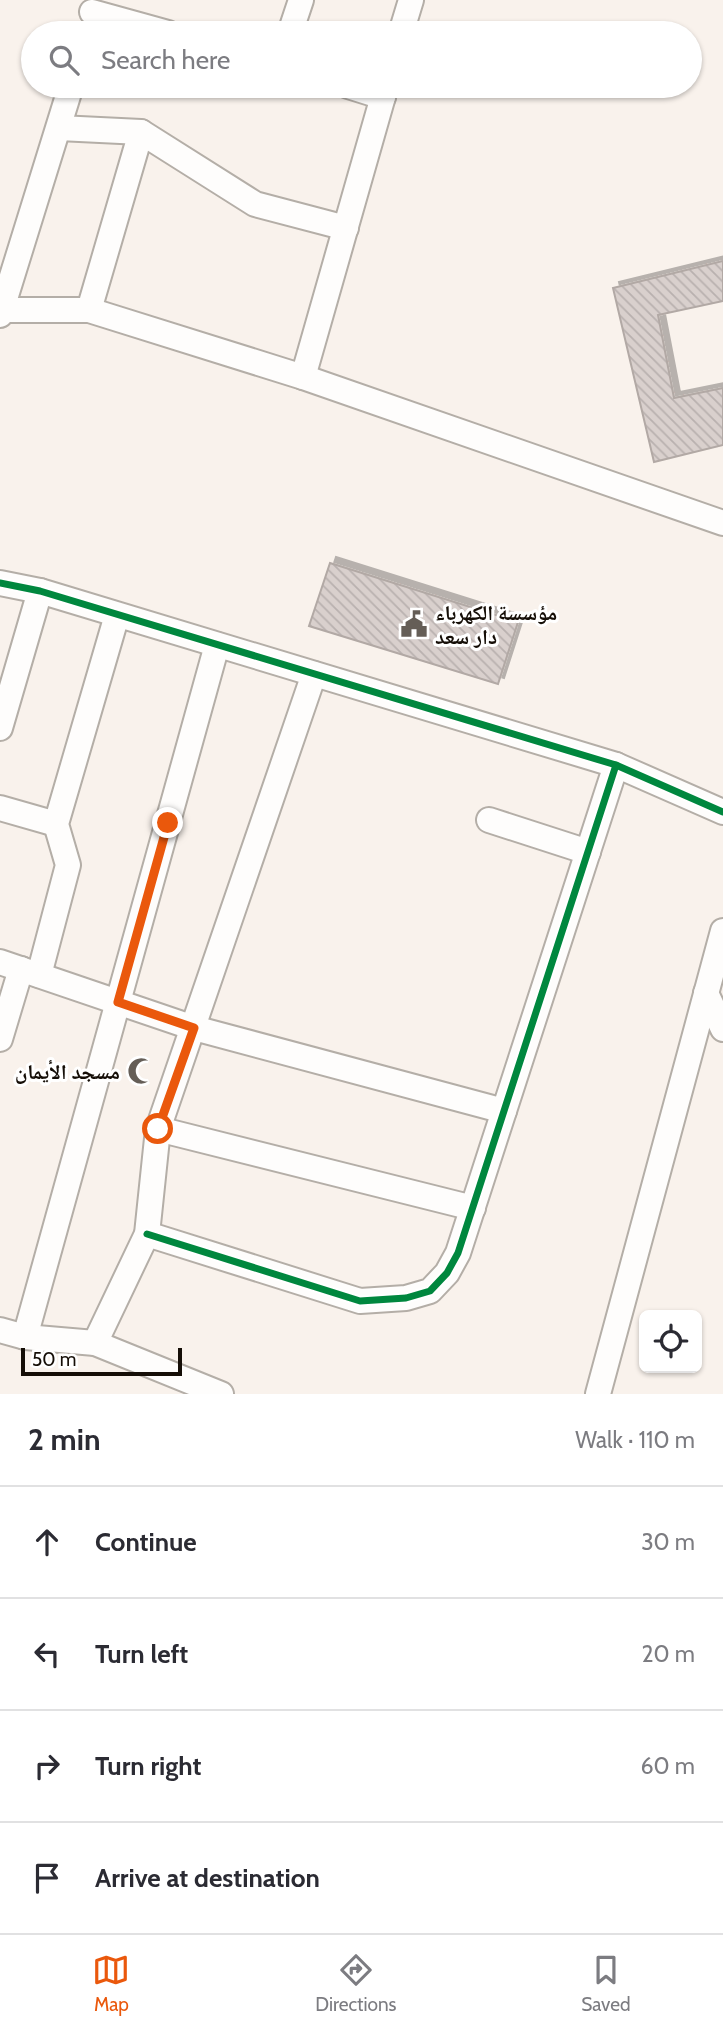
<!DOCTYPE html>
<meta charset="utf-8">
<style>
:root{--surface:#fff;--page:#f2f2f3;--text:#2b2b33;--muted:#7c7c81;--line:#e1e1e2;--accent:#ea580c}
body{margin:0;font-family:Cabin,"Noto Naskh Arabic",sans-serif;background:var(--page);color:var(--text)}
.controls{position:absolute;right:21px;bottom:21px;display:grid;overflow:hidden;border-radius:10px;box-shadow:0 2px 5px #0004}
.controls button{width:63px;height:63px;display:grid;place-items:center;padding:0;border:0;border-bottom:2px solid var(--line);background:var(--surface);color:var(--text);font:35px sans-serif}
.scale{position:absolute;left:21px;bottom:18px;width:161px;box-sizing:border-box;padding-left:7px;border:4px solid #150e07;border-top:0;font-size:19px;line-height:24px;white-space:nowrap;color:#150e07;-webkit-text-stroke:5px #fff;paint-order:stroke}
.stop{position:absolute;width:21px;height:21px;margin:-16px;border:5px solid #ea580c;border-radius:50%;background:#fff}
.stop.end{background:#ea580c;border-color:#fff;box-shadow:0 2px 7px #0008}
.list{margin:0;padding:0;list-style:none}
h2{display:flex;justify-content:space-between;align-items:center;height:91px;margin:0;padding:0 28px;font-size:30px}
h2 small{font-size:23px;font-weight:400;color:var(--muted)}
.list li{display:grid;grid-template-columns:46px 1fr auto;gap:21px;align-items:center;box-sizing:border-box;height:112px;padding:0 28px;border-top:2px solid var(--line)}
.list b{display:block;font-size:26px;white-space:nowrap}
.list em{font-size:23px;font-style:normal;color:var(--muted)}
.icon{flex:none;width:38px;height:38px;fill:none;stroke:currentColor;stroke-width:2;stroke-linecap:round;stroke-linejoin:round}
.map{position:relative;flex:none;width:723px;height:1394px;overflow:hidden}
.search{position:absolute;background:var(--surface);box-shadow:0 2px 5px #0004;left:21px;right:21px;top:21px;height:77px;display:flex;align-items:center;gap:18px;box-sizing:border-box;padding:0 24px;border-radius:38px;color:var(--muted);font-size:26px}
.sheet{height:539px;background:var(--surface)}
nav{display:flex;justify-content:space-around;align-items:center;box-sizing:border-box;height:98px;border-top:2px solid var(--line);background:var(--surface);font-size:19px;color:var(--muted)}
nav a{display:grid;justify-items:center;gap:4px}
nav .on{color:var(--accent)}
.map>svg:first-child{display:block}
.building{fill:url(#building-back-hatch);stroke:#b2a9a5;stroke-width:2;filter:url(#shadow)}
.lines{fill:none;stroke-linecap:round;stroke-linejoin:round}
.minor-casing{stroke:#b4aea7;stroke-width:28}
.minor{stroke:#fefdfc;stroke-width:24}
.cycleway-casing{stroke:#fff;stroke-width:11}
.cycleway{stroke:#00873e;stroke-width:7}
.route{stroke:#ea580c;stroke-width:9}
.labels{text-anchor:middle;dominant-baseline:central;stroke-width:6;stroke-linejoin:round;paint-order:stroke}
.poi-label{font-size:21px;font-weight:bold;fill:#150e07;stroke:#fff;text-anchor:start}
</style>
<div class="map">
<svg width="723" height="1394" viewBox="0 0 723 1394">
<defs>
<pattern id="building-back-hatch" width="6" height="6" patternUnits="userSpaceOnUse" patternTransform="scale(1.75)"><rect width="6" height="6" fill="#d9d0cd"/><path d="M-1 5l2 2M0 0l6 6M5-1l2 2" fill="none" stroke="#b9b1af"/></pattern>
<filter id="shadow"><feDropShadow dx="6" dy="-6" stdDeviation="0" flood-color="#0004"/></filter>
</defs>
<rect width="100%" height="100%" fill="#f9f2ec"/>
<g class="building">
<polygon points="723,261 723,301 658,315 674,398 723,388 723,445 654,462 613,288"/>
<polygon points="330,563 518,622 498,684 309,626"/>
</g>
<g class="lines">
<defs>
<g id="minor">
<polyline points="92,12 168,33"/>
<polyline points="290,33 301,0"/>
<polyline points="401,33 411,0"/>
<polyline points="348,86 383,97"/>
<polyline points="59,128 141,132 255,204 346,228"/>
<polyline points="0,310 89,310 303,377 723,523"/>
<polyline points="89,310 141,132"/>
<polyline points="0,315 71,86"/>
<polyline points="303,377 386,86"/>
<polyline points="0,583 40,591 616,765 723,812"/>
<polyline points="0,728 40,591"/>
<polyline points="0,808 56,824"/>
<polyline points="489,820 588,852"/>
<polyline points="0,962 194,1028 504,1111"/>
<polyline points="39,975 68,865 56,824 117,615"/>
<polyline points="706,993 723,1029"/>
<polyline points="0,1039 21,969"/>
<polyline points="158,1129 473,1208"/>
<polyline points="147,1234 360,1301 406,1298 430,1291 447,1273 458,1253 616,765"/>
<polyline points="0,1330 25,1337 95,1343 221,1394"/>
<polyline points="25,1337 217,645"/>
<polyline points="95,1343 147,1234 158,1129 314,674"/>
<polyline points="598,1394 723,931"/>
</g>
</defs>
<use href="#minor" class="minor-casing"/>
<use href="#minor" class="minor"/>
<defs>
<g id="cycleway">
<polyline points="0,583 40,591 616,765 723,812"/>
<polyline points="147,1234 360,1301 406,1298 430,1291 447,1273 458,1253 616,765"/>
</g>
</defs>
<use href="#cycleway" class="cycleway-casing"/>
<use href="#cycleway" class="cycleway"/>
</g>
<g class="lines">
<polyline class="route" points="158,1129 194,1028 118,1002 168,823"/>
</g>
<defs>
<symbol id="civic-bare" viewBox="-9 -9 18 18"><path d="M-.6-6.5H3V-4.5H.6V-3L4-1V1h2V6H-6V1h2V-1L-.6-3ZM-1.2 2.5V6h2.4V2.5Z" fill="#655e57" stroke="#fff" stroke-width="2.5" paint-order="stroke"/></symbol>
<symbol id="mosque-bare" viewBox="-9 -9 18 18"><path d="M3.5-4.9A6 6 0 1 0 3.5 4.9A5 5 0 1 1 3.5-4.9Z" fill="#655e57" stroke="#fff" stroke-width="2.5" paint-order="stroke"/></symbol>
</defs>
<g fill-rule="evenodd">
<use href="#civic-bare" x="395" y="605" width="38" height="38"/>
<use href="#mosque-bare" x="122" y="1052" width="38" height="38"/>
</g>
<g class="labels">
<g class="poi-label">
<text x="435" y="612">مؤسسة الكهرباء<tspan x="435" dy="24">دار سعد</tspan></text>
<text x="120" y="1071" text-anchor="end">مسجد الأيمان</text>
</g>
</g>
</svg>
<div class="controls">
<button><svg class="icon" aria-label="locate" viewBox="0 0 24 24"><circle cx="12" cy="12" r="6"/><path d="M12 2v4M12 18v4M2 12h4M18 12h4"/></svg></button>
</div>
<div class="scale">50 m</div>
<div class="stop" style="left:158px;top:1129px"></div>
<div class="stop end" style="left:168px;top:823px"></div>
<div class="search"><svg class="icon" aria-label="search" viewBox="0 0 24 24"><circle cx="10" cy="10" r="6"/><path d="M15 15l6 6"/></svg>Search here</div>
</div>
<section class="sheet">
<h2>2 min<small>Walk · 110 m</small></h2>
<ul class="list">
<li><svg class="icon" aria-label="ahead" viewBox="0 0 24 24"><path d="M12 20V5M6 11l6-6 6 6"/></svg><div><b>Continue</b></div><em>30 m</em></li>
<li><svg class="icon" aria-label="left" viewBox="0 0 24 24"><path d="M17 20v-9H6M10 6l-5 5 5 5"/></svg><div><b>Turn left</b></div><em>20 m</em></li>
<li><svg class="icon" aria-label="right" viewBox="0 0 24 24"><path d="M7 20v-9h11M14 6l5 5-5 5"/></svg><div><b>Turn right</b></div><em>60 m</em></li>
<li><svg class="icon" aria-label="arrive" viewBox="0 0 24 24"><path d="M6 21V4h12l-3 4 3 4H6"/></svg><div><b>Arrive at destination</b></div></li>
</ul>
</section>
<nav>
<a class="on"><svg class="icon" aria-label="map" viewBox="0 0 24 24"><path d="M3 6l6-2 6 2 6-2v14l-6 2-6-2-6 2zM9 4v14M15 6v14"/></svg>Map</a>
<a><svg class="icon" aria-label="directions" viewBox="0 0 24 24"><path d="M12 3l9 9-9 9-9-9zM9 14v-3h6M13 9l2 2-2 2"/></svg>Directions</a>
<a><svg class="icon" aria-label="saved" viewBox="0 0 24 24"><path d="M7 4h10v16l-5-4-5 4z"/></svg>Saved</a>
</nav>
